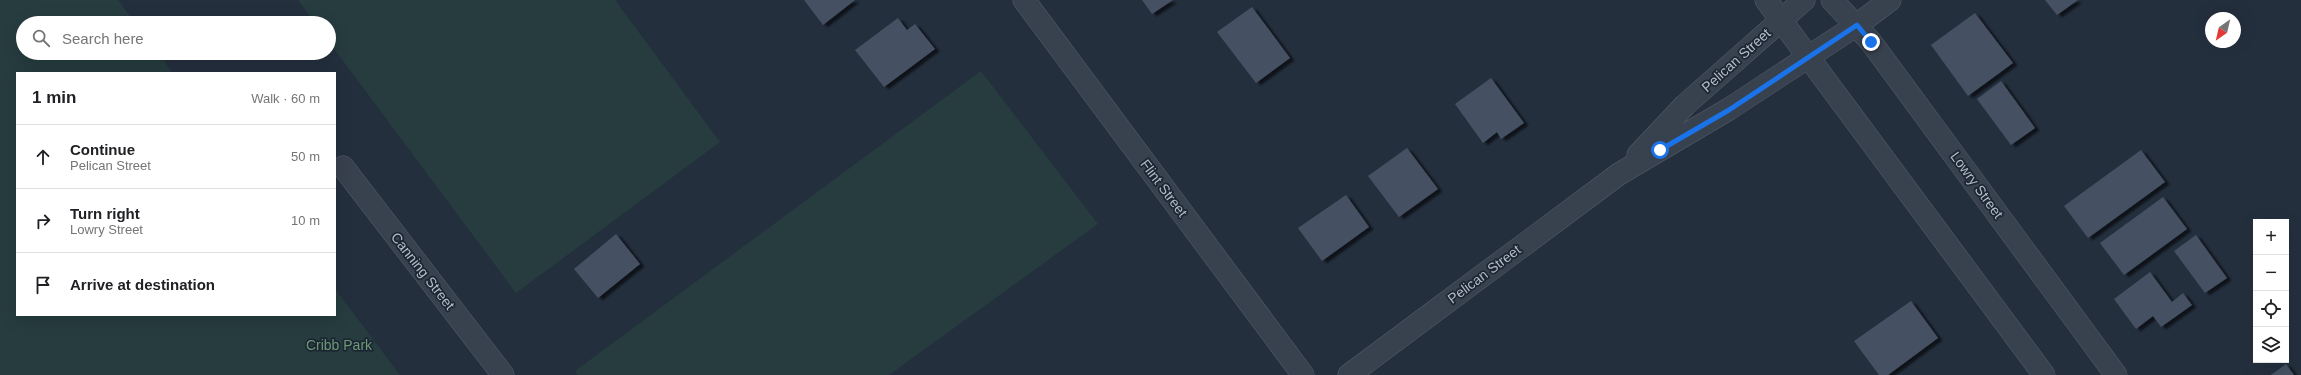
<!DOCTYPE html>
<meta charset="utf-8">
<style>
:root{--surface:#fff;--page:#f2f2f2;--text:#202124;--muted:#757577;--line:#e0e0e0}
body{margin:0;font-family:Helvetica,sans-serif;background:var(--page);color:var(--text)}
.controls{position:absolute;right:12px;bottom:12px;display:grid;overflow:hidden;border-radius:0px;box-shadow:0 4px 16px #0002}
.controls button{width:36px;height:36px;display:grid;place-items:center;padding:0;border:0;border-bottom:1px solid var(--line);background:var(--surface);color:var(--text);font:20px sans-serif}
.compass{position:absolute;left:2205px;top:12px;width:36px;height:36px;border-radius:50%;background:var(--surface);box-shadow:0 4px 16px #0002;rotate:214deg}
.stop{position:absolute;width:12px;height:12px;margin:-9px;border:3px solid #1a73e8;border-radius:50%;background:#fff}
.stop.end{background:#1a73e8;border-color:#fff;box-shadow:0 1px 4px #0008}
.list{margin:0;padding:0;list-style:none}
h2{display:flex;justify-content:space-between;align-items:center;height:52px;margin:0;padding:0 16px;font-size:17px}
h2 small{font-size:13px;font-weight:400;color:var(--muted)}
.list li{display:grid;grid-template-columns:26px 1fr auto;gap:12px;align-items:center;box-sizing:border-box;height:64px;padding:0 16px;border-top:1px solid var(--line)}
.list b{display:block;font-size:15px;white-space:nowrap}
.list p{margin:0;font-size:13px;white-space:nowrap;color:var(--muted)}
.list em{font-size:13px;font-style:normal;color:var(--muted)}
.icon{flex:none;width:22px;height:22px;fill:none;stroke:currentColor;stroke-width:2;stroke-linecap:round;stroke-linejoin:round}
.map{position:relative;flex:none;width:2301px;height:375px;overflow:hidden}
.search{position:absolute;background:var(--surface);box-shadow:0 4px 16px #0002;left:16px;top:16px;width:320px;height:44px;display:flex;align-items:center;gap:10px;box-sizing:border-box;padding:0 14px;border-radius:22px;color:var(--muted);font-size:15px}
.panel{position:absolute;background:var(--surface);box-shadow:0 4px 16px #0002;left:16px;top:72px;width:320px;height:244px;border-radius:0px}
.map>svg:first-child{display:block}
.green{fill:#263c3f}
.building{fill:#455162;filter:url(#shadow)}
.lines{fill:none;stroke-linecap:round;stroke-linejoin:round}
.street-casing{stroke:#565f6c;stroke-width:23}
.street{stroke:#38414e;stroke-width:22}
.route{stroke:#1a73e8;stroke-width:5}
.labels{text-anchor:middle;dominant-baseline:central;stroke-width:3.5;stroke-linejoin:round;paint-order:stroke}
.street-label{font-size:14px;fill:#b4bcc9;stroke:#1d2633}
.park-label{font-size:14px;fill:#6b9a76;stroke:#1d2633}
</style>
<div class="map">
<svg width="2301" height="375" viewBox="0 0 2301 375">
<defs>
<filter id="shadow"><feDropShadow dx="4.5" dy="2.5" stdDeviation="1" flood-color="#0009"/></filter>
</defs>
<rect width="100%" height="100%" fill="#242f3e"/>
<g class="green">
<polygon points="0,0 118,0 135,23 23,23 23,53 158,53 173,73 17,73 17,315 335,315 335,289 400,375 0,375"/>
<polygon points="298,0 615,0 720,142 516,293 329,42 329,23 315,23"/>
<polygon points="981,71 1098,224 889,375 578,375 575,371"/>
</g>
<g class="building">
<polygon points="804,0 855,0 823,25"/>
<polygon points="1142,0 1173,0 1152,14"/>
<polygon points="2045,0 2078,0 2057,15"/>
<polygon points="1252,7 1290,58 1256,83 1217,32"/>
<polygon points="1975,13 2013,63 1968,96 1931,45"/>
<polygon points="898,18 907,30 915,24 935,49 884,87 855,50"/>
<polygon points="1491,78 1524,123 1501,139 1497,132 1483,143 1455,104"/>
<polygon points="2001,81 2035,128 2011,145 1977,99"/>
<polygon points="1407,148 1438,189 1399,217 1368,176"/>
<polygon points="2141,150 2165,182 2088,238 2064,206"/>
<polygon points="1346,195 1369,227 1322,261 1298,228"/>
<polygon points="2163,197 2187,229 2124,275 2100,243"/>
<polygon points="616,234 640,264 598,298 574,269"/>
<polygon points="2196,235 2227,278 2205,293 2174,251"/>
<polygon points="2150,272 2172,302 2183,293 2192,305 2161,327 2153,316 2136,329 2114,299"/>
<polygon points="1911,301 1938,338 1888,375 1879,375 1854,341"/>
<polygon points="2286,364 2294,375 2271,375"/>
</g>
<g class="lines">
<defs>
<g id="street">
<polyline points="1024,0 1303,375"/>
<polyline points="1766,0 2044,375"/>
<polyline points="1832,0 1871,42 2116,375"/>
<polyline points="1638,155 1685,105 1804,0"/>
<polyline points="343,167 503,375"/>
<polyline points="1349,375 1619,174 1729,109 1857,25 1890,0"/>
</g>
</defs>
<use href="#street" class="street-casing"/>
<use href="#street" class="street"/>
</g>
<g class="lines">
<polyline class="route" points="1660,150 1729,110 1857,25 1871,42"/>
</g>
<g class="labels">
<g class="street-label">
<text transform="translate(1736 60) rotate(-42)">Pelican Street</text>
<text transform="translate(1977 185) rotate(54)">Lowry Street</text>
<text transform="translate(1164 188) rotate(53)">Flint Street</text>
<text transform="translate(423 271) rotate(52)">Canning Street</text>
<text transform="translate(1484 274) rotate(-37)">Pelican Street</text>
</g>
<g class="park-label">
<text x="339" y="345">Cribb Park</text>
</g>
</g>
</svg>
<div class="controls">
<button>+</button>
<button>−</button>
<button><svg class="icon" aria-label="locate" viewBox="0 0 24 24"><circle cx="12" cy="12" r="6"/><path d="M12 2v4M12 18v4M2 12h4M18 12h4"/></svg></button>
<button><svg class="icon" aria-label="layers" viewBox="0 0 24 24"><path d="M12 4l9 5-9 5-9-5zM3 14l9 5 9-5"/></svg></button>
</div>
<svg class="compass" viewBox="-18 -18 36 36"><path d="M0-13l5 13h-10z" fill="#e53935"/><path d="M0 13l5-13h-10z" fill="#757577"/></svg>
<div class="stop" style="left:1660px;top:150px"></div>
<div class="stop end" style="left:1871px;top:42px"></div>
<div class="search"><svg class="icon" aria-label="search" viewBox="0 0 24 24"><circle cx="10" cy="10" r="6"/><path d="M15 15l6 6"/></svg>Search here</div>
<section class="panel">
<h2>1 min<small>Walk · 60 m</small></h2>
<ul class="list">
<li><svg class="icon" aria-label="ahead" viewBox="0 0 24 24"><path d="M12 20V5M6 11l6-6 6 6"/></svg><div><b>Continue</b><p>Pelican Street</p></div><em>50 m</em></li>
<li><svg class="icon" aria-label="right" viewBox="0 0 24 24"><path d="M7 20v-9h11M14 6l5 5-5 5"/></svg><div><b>Turn right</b><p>Lowry Street</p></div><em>10 m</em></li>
<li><svg class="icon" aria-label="arrive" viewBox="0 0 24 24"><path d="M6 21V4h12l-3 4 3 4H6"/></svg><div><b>Arrive at destination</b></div></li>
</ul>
</section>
</div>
